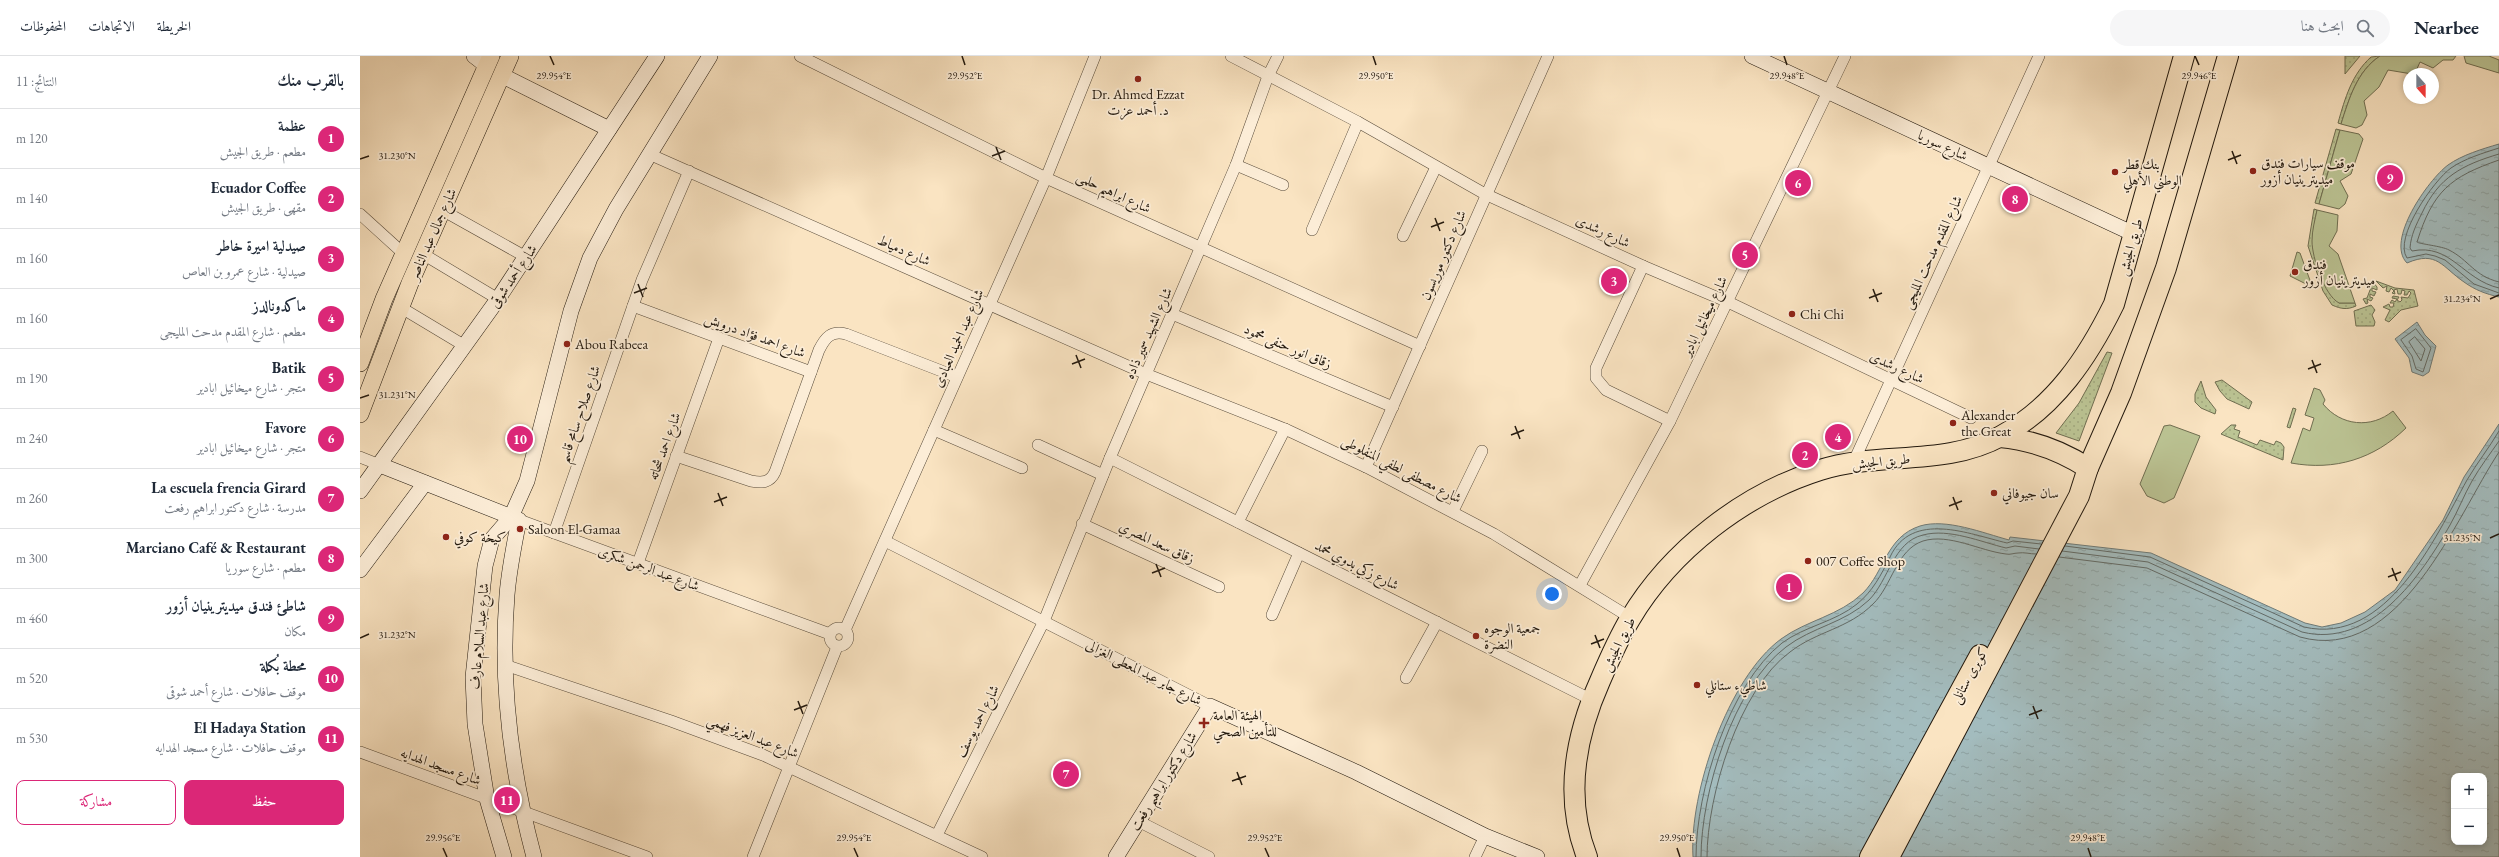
<!DOCTYPE html>
<html lang="ar">
<meta charset="utf-8">
<style>
:root{--surface:#fff;--page:#f6f6f7;--text:#1f2937;--muted:#747a83;--line:#e0e1e3;--accent:#db2777}
body{margin:0;font-family:"EB Garamond",Amiri,serif;background:var(--page);color:var(--text);direction:rtl}
.controls{position:absolute;right:12px;bottom:12px;display:grid;overflow:hidden;border-radius:8px;box-shadow:0 2px 6px #0003}
.controls button{width:36px;height:36px;display:grid;place-items:center;padding:0;border:0;border-bottom:1px solid var(--line);background:var(--surface);color:var(--text);font:20px sans-serif}
.compass{position:absolute;left:2043px;top:12px;width:36px;height:36px;border-radius:50%;background:var(--surface);box-shadow:0 2px 6px #0003;rotate:159deg}
.you{position:absolute;left:1192px;top:538px;width:14px;height:14px;margin:-10px;border:3px solid #fff;border-radius:50%;background:#1a73e8;box-shadow:0 0 0 6px #1a73e833}
.badge{display:grid;place-items:center;width:26px;height:26px;border-radius:50%;background:var(--accent);color:#fff;font-size:13px;font-weight:700}
.pin{position:absolute;translate:-50% -50%;border:2px solid #fff;box-shadow:0 1px 4px #0006}
.list{margin:0;padding:0;list-style:none}
h2{display:flex;justify-content:space-between;align-items:center;height:52px;margin:0;padding:0 16px;font-size:17px}
h2 small{font-size:13px;font-weight:400;color:var(--muted)}
.list li{display:grid;grid-template-columns:26px 1fr auto;gap:12px;align-items:center;box-sizing:border-box;height:60px;padding:0 16px;border-top:1px solid var(--line)}
.list b{display:block;font-size:15px;white-space:nowrap}
.list p{margin:0;font-size:13px;white-space:nowrap;color:var(--muted)}
.list em{font-size:13px;font-style:normal;color:var(--muted)}
.actions{display:flex;gap:8px;padding:12px 16px}
.actions a{flex:1;padding:9px 0;border:1px solid var(--accent);border-radius:8px;text-align:center;font-size:14px;color:var(--accent)}
.actions .main{background:var(--accent);color:#fff}
.icon{flex:none;width:22px;height:22px;fill:none;stroke:currentColor;stroke-width:2;stroke-linecap:round;stroke-linejoin:round}
.map{position:relative;flex:none;width:2139px;height:801px;overflow:hidden;direction:ltr}
header{display:flex;align-items:center;gap:24px;box-sizing:border-box;height:56px;padding:0 20px;background:var(--surface);border-bottom:1px solid var(--line)}
header strong{font-size:19px}
nav{display:flex;gap:22px;margin-inline-start:auto;font-size:14px}
.search{width:280px;height:36px;background:var(--page);display:flex;align-items:center;gap:10px;box-sizing:border-box;padding:0 14px;border-radius:22px;color:var(--muted);font-size:15px}
main{display:flex}
aside{flex:1;background:var(--surface)}
.map>svg:first-child{display:block}
.grass{fill:url(#grass-dots);stroke:#6f6e51}
.garden{fill:#bcc595;stroke:#6f6e51}
.water{fill:url(#water-ripples);stroke:#6f7a77;fill-rule:evenodd}
.lines{fill:none;stroke-linecap:round;stroke-linejoin:round}
.shore{stroke:#626a66;stroke-width:1}
.street-casing{stroke:#584b3a;stroke-width:12}
.secondary-casing{stroke:#22180d;stroke-width:16}
.primary-casing{stroke:#22180d;stroke-width:18}
.highway-casing{stroke:#22180d;stroke-width:22}
.street{stroke:#fcedd7;stroke-width:11}
.secondary{stroke:#fcedd7;stroke-width:15}
.primary{stroke:#fae4c2;stroke-width:17}
.highway{stroke:#fae4c2;stroke-width:20}
.ticks{fill:none;stroke:#22180d;stroke-width:1.5}
.poi-dot{fill:#8f2418;stroke:#fcedd7;stroke-width:1.5}
.labels{text-anchor:middle;dominant-baseline:central;stroke-width:3.5;stroke-linejoin:round;paint-order:stroke}
.poi-label{font-size:14px;fill:#22180d;stroke:#fcedd7;text-anchor:start}
.street-label{font-size:14px;fill:#22180d;stroke:#fcedd7}
.ticks-label{font-size:10px;text-anchor:middle;fill:#22180d;stroke:#fcedd7;stroke-width:3.5;stroke-linejoin:round;paint-order:stroke}
</style>
<header>
<strong>Nearbee</strong>
<div class="search"><svg class="icon" aria-label="search" viewBox="0 0 24 24"><circle cx="10" cy="10" r="6"/><path d="M15 15l6 6"/></svg>ابحث هنا</div>
<nav><a>الخريطة</a><a>الاتجاهات</a><a>المحفوظات</a></nav>
</header>
<main>
<div class="map">
<svg width="2139" height="801" viewBox="0 0 2139 801">
<defs>
<pattern id="grass-dots" width="8" height="8" patternUnits="userSpaceOnUse"><rect width="8" height="8" fill="#bcc595"/><path d="M2 2h.1M6 6h.1" fill="none" stroke="#a1a87f" stroke-width="1.8" stroke-linecap="round"/></pattern>
<pattern id="water-ripples" width="26" height="14" patternUnits="userSpaceOnUse"><rect width="26" height="14" fill="#a3bcbe"/><path d="M2 4q2-2 4 0t4 0M15 11q2-2 4 0t4 0" fill="none" stroke="#8ca1a2"/></pattern>
</defs>
<rect width="100%" height="100%" fill="#fae4c2"/>
<filter id="stains"><feTurbulence type="fractalNoise" baseFrequency=".005" numOctaves="4"/><feColorMatrix values="0 0 0 0 .2 0 0 0 0 .09 0 0 0 0 .02 0 0 0 .5 -.17"/></filter>
<radialGradient id="worn" r=".72"><stop offset=".6" stop-color="#630" stop-opacity="0"/><stop offset="1" stop-color="#630" stop-opacity=".3"/></radialGradient>
<g class="grass">
<polygon points="1985,0 2000,0 1985,18"/>
<path d="M 2020,0 C 1997,15 1989,43 1981,68 L 1978,67 C 1985,42 1992,18 2011,1 Z"/>
<polygon points="1976,73 1980,74 1959,148 1955,147"/>
<path d="M 1954,153 L 1957,154 C 1948,197 1957,211 1979,247 L 1995,247 L 1996,250 C 1987,254 1981,253 1972,249 L 1963,235 L 1948,190 Z"/>
<polygon points="2016,225 2035,232 2054,234 2058,250 2041,254 2029,266 2025,264 2030,254 2023,251 2029,248 2030,251 2033,251 2034,247 2030,247 2032,244 2035,246 2037,243 2032,242 2033,240 2039,241 2037,244 2040,246 2042,244 2041,241 2048,242 2051,237 2049,235 2047,239 2044,239 2045,235 2042,234 2041,238 2038,238 2037,233 2034,234 2035,238 2032,237 2034,235 2031,232 2029,236 2026,235 2027,230 2023,232"/>
<polygon points="2013,226 2017,231 2017,234 2012,232 2012,235 2016,236 2014,240 2010,238 2010,241 2013,242 2011,245 2007,243 2008,247 2006,248 2003,243 2007,242"/>
<polygon points="2011,249 2015,254 2012,259 2015,266 2014,270 1996,270 1994,255"/>
<polygon points="1747,296 1752,297 1719,385 1696,377 1719,347"/>
<polygon points="1862,324 1892,346 1889,353 1867,343 1860,335 1855,326"/>
<polygon points="1841,325 1846,341 1856,354 1855,358 1841,352 1835,346 1835,338"/>
<polygon points="1933,352 1936,353 1930,372 1927,371"/>
<polygon points="1871,369 1876,369 1874,373 1880,375 1878,381 1897,389 1900,384 1914,389 1916,385 1921,387 1924,391 1923,404 1861,378"/>
</g>
<g class="garden">
<path d="M 2020,0 L 2096,0 L 2093,4 L 2083,4 L 2073,12 L 2060,6 L 2056,15 L 2052,18 L 2028,14 L 2019,31 L 2004,45 L 2007,59 L 2002,69 L 1996,72 L 1981,68 C 1989,43 1997,15 2020,0 Z"/>
<polygon points="2104,0 2129,0 2139,4 2139,17 2106,7"/>
<polygon points="1980,74 1999,78 2003,83 1991,118 1980,125 1988,140 1985,148 1979,153 1959,148"/>
<path d="M 1957,154 L 1978,159 L 1977,175 L 1969,190 L 1978,198 L 1995,247 L 1979,247 C 1964,239 1952,201 1952,185 C 1952,174 1955,164 1957,154 Z"/>
<polygon points="1937,196 1940,197 1951,227 1948,229 1930,220"/>
<path d="M 1954,332 L 1960,334 L 1965,344 L 1963,348 C 1981,370 2011,373 2033,355 L 2046,372 C 2014,403 1975,415 1931,407 L 1943,372 L 1950,375 L 1954,362 L 1945,359 Z"/>
<polygon points="1810,369 1840,380 1814,442 1804,447 1787,440 1780,428 1804,370"/>
</g>
<g class="water">
<path d="M 2139,88 L 2139,241 C 2126,238 2115,234 2104,226 C 2082,211 2077,194 2047,207 C 2025,185 2068,124 2088,109 C 2102,99 2122,93 2139,88 Z"/>
<polygon points="2057,266 2065,279 2076,290 2069,316 2063,320 2052,316 2049,302 2035,283"/>
<path d="M 2139,368 L 2139,801 L 1333,801 C 1329,737 1368,622 1421,583 C 1447,564 1479,560 1503,537 C 1525,515 1526,481 1560,470 C 1586,462 1623,477 1649,484 L 1650,481 L 1791,497 L 1945,567 L 1962,571 L 1981,567 L 2005,556 L 2035,534 L 2083,464 L 2104,421 ZM 2094,720 L 2124,720 L 2124,786 L 2094,786 Z"/>
</g>
<g class="lines">
<g class="shore">
<path d="M 2139,92 C 2123,97 2104,103 2091,112 C 2074,124 2033,182 2047,202 L 2066,198 L 2075,200 L 2085,204 L 2114,228 L 2139,237"/>
<path d="M 2139,98 C 2102,109 2079,121 2062,157 C 2056,169 2051,179 2050,192 L 2052,195 C 2091,187 2103,224 2139,232"/>
<path d="M 2139,104 C 2090,121 2073,135 2057,186 C 2059,188 2082,190 2089,194 C 2109,204 2114,220 2139,226"/>
<polygon points="2056,273 2071,292 2063,316 2056,313 2052,300 2041,284"/>
<polygon points="2055,281 2065,293 2061,305 2049,286"/>
<path d="M 1705,490 L 1790,501 L 1944,571 C 2027,590 2075,482 2107,424 C 2117,407 2129,392 2139,375"/>
<path d="M 1702,495 L 1788,506 L 1942,576 C 2011,593 2061,520 2090,469 C 2098,455 2104,439 2112,425 C 2120,411 2130,398 2139,385"/>
<path d="M 1699,501 L 1787,512 L 1940,581 C 2040,609 2096,461 2139,396"/>
<path d="M 1336,801 C 1336,735 1369,629 1422,587 C 1445,570 1475,566 1497,548 C 1513,535 1521,519 1530,501 C 1552,454 1609,478 1647,487 L 1653,485 L 1681,488"/>
<path d="M 1341,801 C 1341,737 1373,631 1426,591 C 1452,571 1485,567 1509,544 C 1529,524 1533,486 1563,479 C 1589,472 1621,486 1646,492 L 1655,490 L 1679,493"/>
<path d="M 1347,801 C 1347,740 1379,633 1430,596 C 1457,575 1488,573 1513,548 C 1532,530 1536,494 1563,485 C 1589,477 1620,495 1646,498 C 1650,499 1654,497 1658,497 C 1664,496 1670,498 1676,498"/>
</g>
<defs>
<g id="street">
<polyline points="440,0 686,122 1060,290"/>
<polyline points="871,0 998,66 1125,138 1283,210 1368,246 1611,362"/>
<polyline points="289,98 786,318 925,373 1006,411 1134,478 1271,562"/>
<polyline points="876,109 923,129"/>
<polyline points="82,154 166,201"/>
<polyline points="0,158 44,198"/>
<polyline points="952,174 998,66"/>
<polyline points="1043,180 1076,111"/>
<polyline points="63,198 138,243"/>
<polyline points="1283,210 1236,312 1236,322 1246,334 1310,365"/>
<polyline points="273,250 451,316"/>
<polyline points="40,251 105,290"/>
<polyline points="812,258 1033,351"/>
<polyline points="574,374 662,412"/>
<polyline points="678,389 743,419"/>
<path d="M 316,400 L 391,425 C 402,427 410,427 415,416 L 459,294 C 465,282 471,274 486,278 L 597,321"/>
<polyline points="0,401 20,409"/>
<polyline points="750,402 1232,644"/>
<polyline points="1494,405 1679,0"/>
<polyline points="1006,411 1188,0"/>
<polyline points="1093,455 1122,395"/>
<polyline points="159,464 470,578"/>
<polyline points="878,466 925,373"/>
<polyline points="722,468 859,531"/>
<polyline points="194,477 282,224 329,115"/>
<polyline points="525,485 850,650"/>
<polyline points="278,507 359,282"/>
<polyline points="1220,529 1310,365 1485,0"/>
<polyline points="912,559 939,497"/>
<circle cx="479" cy="581" r="9"/>
<polyline points="485,574 686,122 735,0"/>
<polyline points="145,609 311,665 403,699 622,801"/>
<polyline points="1046,622 1077,566"/>
<polyline points="0,696 287,801"/>
<polyline points="778,765 849,801"/>
<polyline points="577,779 684,565 750,402 876,109 908,20 918,0"/>
<polyline points="393,801 477,591"/>
<polyline points="1115,801 1125,780"/>
</g>
<g id="secondary">
<polyline points="114,0 127,10"/>
<polyline points="1392,0 1774,178"/>
<polyline points="141,19 249,73"/>
<path d="M 20,409 L 159,464 C 154,489 149,514 147,539 C 140,628 151,715 174,801"/>
<polyline points="0,435 138,243 297,0"/>
<polyline points="0,514 65,427"/>
<polyline points="144,801 127,743 115,668 113,621 125,510 132,483 151,461 167,425 211,255 230,202 256,153 350,0"/>
<polyline points="756,801 850,650 996,716 1125,780 1177,801"/>
</g>
<g id="primary">
<polyline points="0,307 24,243 131,0"/>
<polyline points="0,358 50,227 150,0"/>
</g>
<g id="highway">
<path d="M 1640,381 C 1673,384 1700,394 1728,412"/>
<path d="M 1227,801 C 1204,742 1215,681 1240,625 C 1249,604 1258,583 1270,563 C 1311,494 1384,438 1460,414 C 1519,395 1585,411 1641,380 C 1695,351 1728,301 1754,248 L 1824,0"/>
<polyline points="1510,801 1620,599"/>
<polyline points="1529,801 1719,440 1728,412 1761,337 1806,212 1868,0"/>
</g>
</defs>
<use href="#street" class="street-casing"/>
<use href="#secondary" class="secondary-casing"/>
<use href="#primary" class="primary-casing"/>
<use href="#highway" class="highway-casing"/>
<use href="#street" class="street"/>
<use href="#secondary" class="secondary"/>
<use href="#primary" class="primary"/>
<use href="#highway" class="highway"/>
</g>
<path class="ticks" d="M 190,0 L 194,9M 602,0 L 605,9M 1013,0 L 1016,9M 1424,0 L 1427,9M 1835,0 L 1839,9M 636,91 L 641,104M 1872,95 L 1877,108M 632,100 L 645,95M 0,103 L 9,100M 1868,104 L 1881,99M 1075,162 L 1080,175M 1071,171 L 1084,166M 278,228 L 283,241M 1513,233 L 1518,246M 274,237 L 287,232M 1509,242 L 1522,237M 2130,243 L 2139,239M 716,299 L 721,312M 1952,304 L 1957,317M 712,308 L 725,303M 1948,313 L 1961,308M 0,342 L 9,339M 1155,370 L 1160,383M 1151,379 L 1164,374M 358,437 L 363,450M 1593,441 L 1598,454M 354,446 L 367,441M 1589,450 L 1602,445M 2130,482 L 2139,478M 796,508 L 801,521M 2032,512 L 2037,525M 792,517 L 805,512M 2028,521 L 2041,516M 1235,579 L 1240,592M 0,582 L 9,578M 1231,588 L 1244,583M 438,645 L 443,658M 1673,650 L 1678,663M 434,654 L 447,649M 1669,659 L 1682,654M 877,716 L 882,729M 872,725 L 886,720M 83,792 L 87,801M 494,792 L 498,801M 905,792 L 909,801M 1317,792 L 1320,801M 1728,792 L 1731,801"/>
<g class="poi-dot">
<circle cx="778" cy="23" r="4"/>
<circle cx="1893" cy="115" r="4"/>
<circle cx="1755" cy="116" r="4"/>
<circle cx="1935" cy="216" r="4"/>
<circle cx="1432" cy="258" r="4"/>
<circle cx="207" cy="288" r="4"/>
<circle cx="1593" cy="367" r="4"/>
<circle cx="1634" cy="437" r="4"/>
<circle cx="160" cy="473" r="4"/>
<circle cx="86" cy="481" r="4"/>
<circle cx="1448" cy="505" r="4"/>
<circle cx="1116" cy="580" r="4"/>
<circle cx="1337" cy="629" r="4"/>
<path d="M842 661h4v4h4v4h-4v4h-4v-4h-4v-4h4z"/>
</g>
<g class="labels">
<g class="poi-label">
<text x="778" y="38" text-anchor="middle">Dr. Ahmed Ezzat<tspan x="778" dy="16">د. أحمد عزت</tspan></text>
<text x="1901" y="107">موقف سيارات فندق<tspan x="1901" dy="16">ميديترينيان أزور</tspan></text>
<text x="1763" y="108">بنك قطر<tspan x="1763" dy="16">الوطني الأهلي</tspan></text>
<text x="1943" y="208">فندق<tspan x="1943" dy="16">ميديترينيان أزور</tspan></text>
<text x="1440" y="258">Chi Chi</text>
<text x="215" y="288">Abou Rabeea</text>
<text x="1601" y="359">Alexander<tspan x="1601" dy="16">the Great</tspan></text>
<text x="1642" y="437">سان جيوفاني</text>
<text x="168" y="473">Saloon El-Gamaa</text>
<text x="94" y="481">كيخة كوفي</text>
<text x="1456" y="505">007 Coffee Shop</text>
<text x="1124" y="572">جمعية الوجوه<tspan x="1124" dy="16">النضرة</tspan></text>
<text x="1345" y="629">شاطيء ستانلي</text>
<text x="853" y="659">الهيئة العامة<tspan x="853" dy="16">للتأمين الصحي</tspan></text>
</g>
<g class="street-label">
<text transform="translate(1583 89) rotate(25)">شارع سوريا</text>
<text transform="translate(754 136) rotate(25)">شارع ابراهيم حلمى</text>
<text transform="translate(1243 175) rotate(25)">شارع رشدى</text>
<text transform="translate(72 178) rotate(-66)">شارع جمال عبد الناصر</text>
<text transform="translate(1770 191) rotate(-74)">طريق الجيش</text>
<text transform="translate(544 194) rotate(24)">شارع دمياط</text>
<text transform="translate(1572 196) rotate(-65)">شارع المقدم مدحت المليجى</text>
<text transform="translate(1083 199) rotate(-67)">شارع دكتور موريسون</text>
<text transform="translate(153 220) rotate(-56)">شارع أحمد شوقى</text>
<text transform="translate(1344 260) rotate(-64)">شارع ميخائيل ابادير</text>
<text transform="translate(788 277) rotate(-66)">شارع الشهيد سمير ذاده</text>
<text transform="translate(395 279) rotate(20)">شارع احمد فؤاد درويش</text>
<text transform="translate(598 282) rotate(-66)">شارع عبد الحميد العبادى</text>
<text transform="translate(928 290) rotate(23)">زقاق انور حنفى محمود</text>
<text transform="translate(1537 311) rotate(25)">شارع رشدى</text>
<text transform="translate(219 358) rotate(-71)">شارع صلاح سامح قاسم</text>
<text transform="translate(304 390) rotate(-70)">شارع احمد شحاته</text>
<text transform="translate(1521 405) rotate(-5)">طريق الجيش</text>
<text transform="translate(1042 413) rotate(27)">شارع مصطفى لطفي المنفلوطى</text>
<text transform="translate(797 486) rotate(25)">زقاق سعد المصري</text>
<text transform="translate(997 509) rotate(27)">شارع زكي بدوي محمد</text>
<text transform="translate(289 512) rotate(20)">شارع عبد الرحمن شكرى</text>
<text transform="translate(119 580) rotate(-85)">شارع عبد السلام عارف</text>
<text transform="translate(1258 588) rotate(-63)">طريق الجيش</text>
<text transform="translate(784 616) rotate(27)">شارع جابر عبد المعطى الغزالى</text>
<text transform="translate(1609 619) rotate(-61)">كوبرى ستانلى</text>
<text transform="translate(617 665) rotate(-63)">شارع احمد يوسف</text>
<text transform="translate(393 680) rotate(21)">شارع عبد العزيز فهمي</text>
<text transform="translate(81 710) rotate(20)">شارع مسجد الهدايه</text>
<text transform="translate(803 725) rotate(-58)">شارع دكتور ابراهيم رفعت</text>
</g>
</g>
<g class="ticks-label">
<text x="194" y="23">29.954°E</text>
<text x="605" y="23">29.952°E</text>
<text x="1016" y="23">29.950°E</text>
<text x="1427" y="23">29.948°E</text>
<text x="1839" y="23">29.946°E</text>
<text x="37" y="103">31.230°N</text>
<text x="2102" y="246">31.234°N</text>
<text x="37" y="342">31.231°N</text>
<text x="2102" y="485">31.235°N</text>
<text x="37" y="582">31.232°N</text>
<text x="83" y="785">29.956°E</text>
<text x="494" y="785">29.954°E</text>
<text x="905" y="785">29.952°E</text>
<text x="1317" y="785">29.950°E</text>
<text x="1728" y="785">29.948°E</text>
</g>
<rect width="100%" height="100%" filter="url(#stains)"/>
<rect width="100%" height="100%" fill="url(#worn)"/>
</svg>
<div class="controls">
<button>+</button>
<button>−</button>
</div>
<svg class="compass" viewBox="-18 -18 36 36"><path d="M0-13l5 13h-10z" fill="#e53935"/><path d="M0 13l5-13h-10z" fill="#747a83"/></svg>
<div class="you"></div>
<div class="pin badge" style="left:1429px;top:531px">1</div>
<div class="pin badge" style="left:1445px;top:399px">2</div>
<div class="pin badge" style="left:1254px;top:225px">3</div>
<div class="pin badge" style="left:1478px;top:381px">4</div>
<div class="pin badge" style="left:1385px;top:199px">5</div>
<div class="pin badge" style="left:1438px;top:127px">6</div>
<div class="pin badge" style="left:706px;top:718px">7</div>
<div class="pin badge" style="left:1655px;top:143px">8</div>
<div class="pin badge" style="left:2030px;top:122px">9</div>
<div class="pin badge" style="left:160px;top:383px">10</div>
<div class="pin badge" style="left:147px;top:744px">11</div>
</div>
<aside>
<h2>بالقرب منك<small>النتائج: 11</small></h2>
<ul class="list">
<li><span class="badge">1</span><div><b>عظمة</b><p>مطعم · طريق الجيش</p></div><em>120 m</em></li>
<li><span class="badge">2</span><div><b>Ecuador Coffee</b><p>مقهى · طريق الجيش</p></div><em>140 m</em></li>
<li><span class="badge">3</span><div><b>صيدلية اميرة خاطر</b><p>صيدلية · شارع عمرو بن العاص</p></div><em>160 m</em></li>
<li><span class="badge">4</span><div><b>ماكدونالدز</b><p>مطعم · شارع المقدم مدحت المليجى</p></div><em>160 m</em></li>
<li><span class="badge">5</span><div><b>Batik</b><p>متجر · شارع ميخائيل ابادير</p></div><em>190 m</em></li>
<li><span class="badge">6</span><div><b>Favore</b><p>متجر · شارع ميخائيل ابادير</p></div><em>240 m</em></li>
<li><span class="badge">7</span><div><b>La escuela frencia Girard</b><p>مدرسة · شارع دكتور ابراهيم رفعت</p></div><em>260 m</em></li>
<li><span class="badge">8</span><div><b>Marciano Café &amp; Restaurant</b><p>مطعم · شارع سوريا</p></div><em>300 m</em></li>
<li><span class="badge">9</span><div><b>شاطئ فندق ميديترينيان أزور</b><p>مكان</p></div><em>460 m</em></li>
<li><span class="badge">10</span><div><b>محطة بُكلة</b><p>موقف حافلات · شارع أحمد شوقى</p></div><em>520 m</em></li>
<li><span class="badge">11</span><div><b>El Hadaya Station</b><p>موقف حافلات · شارع مسجد الهدايه</p></div><em>530 m</em></li>
</ul>
<div class="actions"><a class="main">حفظ</a><a>مشاركة</a></div>
</aside>
</main>
